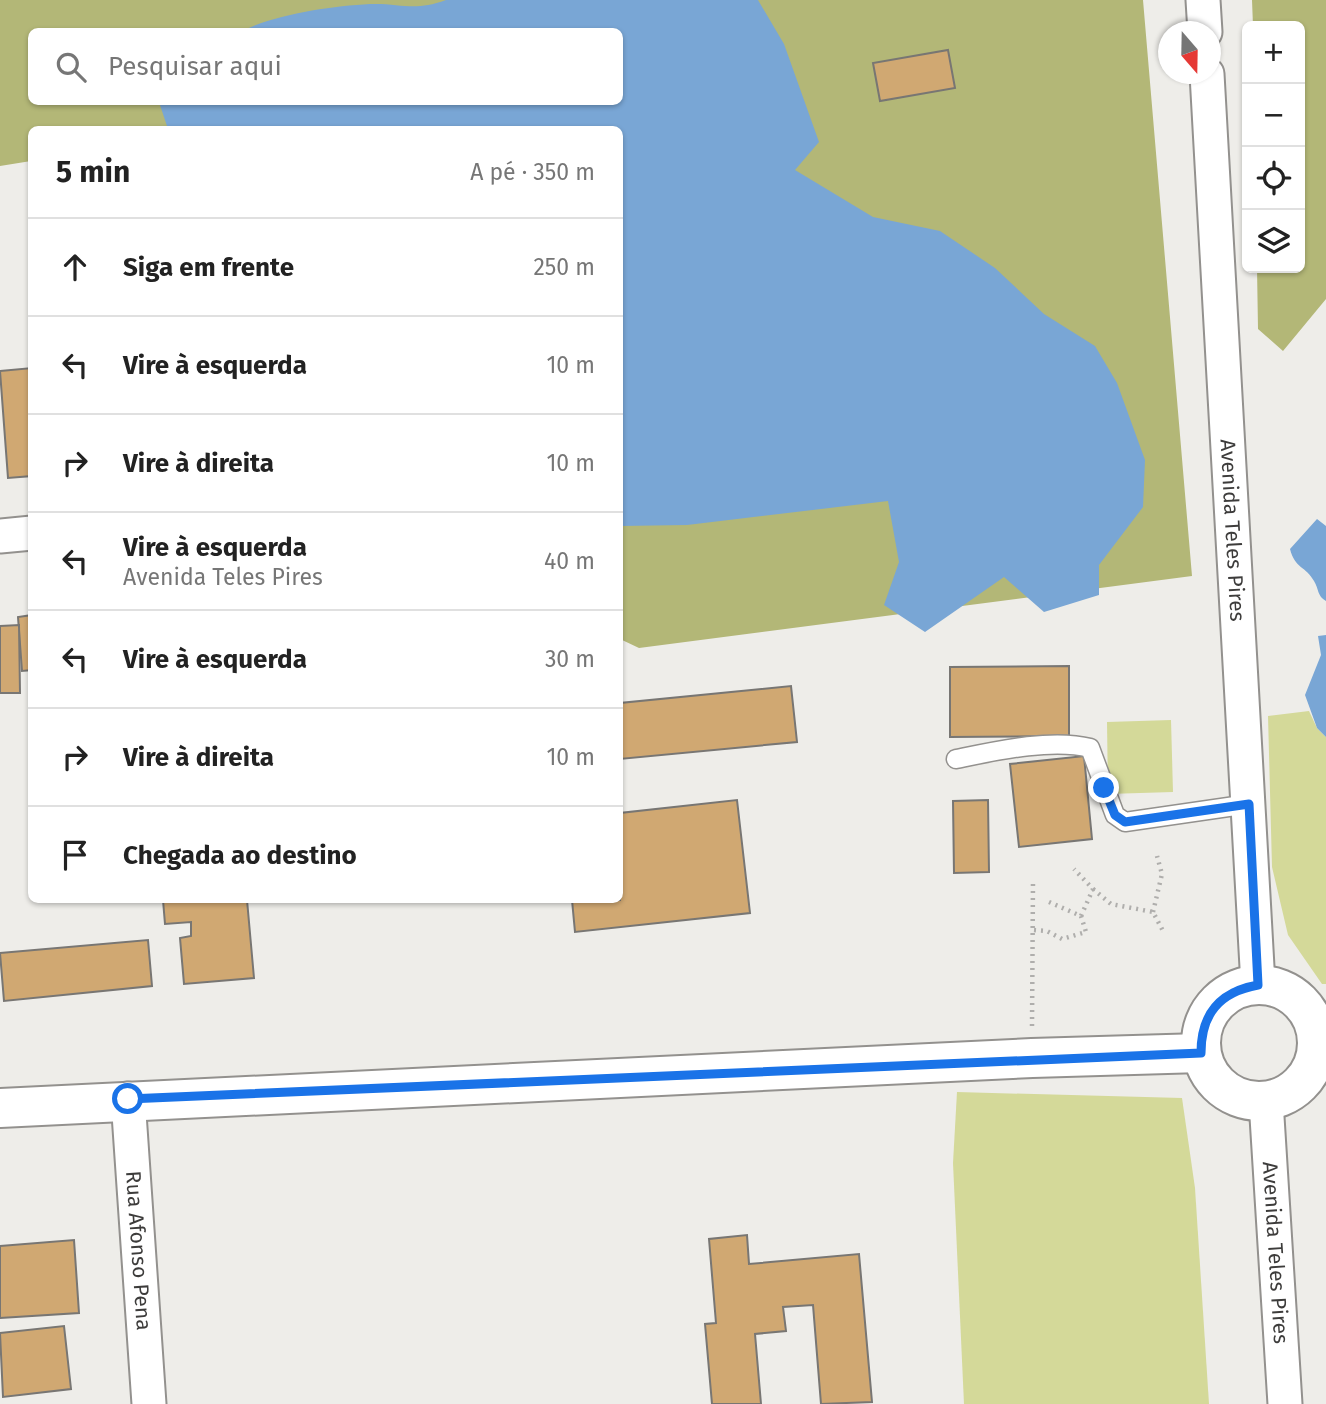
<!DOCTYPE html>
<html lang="pt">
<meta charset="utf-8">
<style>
:root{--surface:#fff;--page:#f2f2f2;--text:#222;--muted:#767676;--line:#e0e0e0}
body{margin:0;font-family:"Fira Sans",sans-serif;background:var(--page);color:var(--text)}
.controls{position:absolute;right:21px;top:21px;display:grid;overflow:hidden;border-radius:10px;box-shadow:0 2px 5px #0004}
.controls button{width:63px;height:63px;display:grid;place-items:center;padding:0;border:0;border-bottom:2px solid var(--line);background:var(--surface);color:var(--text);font:35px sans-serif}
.compass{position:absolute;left:1158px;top:21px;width:63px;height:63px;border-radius:50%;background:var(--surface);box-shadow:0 2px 5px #0004;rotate:160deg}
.stop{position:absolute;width:21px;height:21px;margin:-16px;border:5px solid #1a73e8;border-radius:50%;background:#fff}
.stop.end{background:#1a73e8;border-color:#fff;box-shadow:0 2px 7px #0008}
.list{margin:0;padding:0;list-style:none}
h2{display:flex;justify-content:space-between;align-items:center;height:91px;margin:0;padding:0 28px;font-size:30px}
h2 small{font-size:23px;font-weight:400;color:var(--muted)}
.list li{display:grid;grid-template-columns:46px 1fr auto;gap:21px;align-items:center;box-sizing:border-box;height:98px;padding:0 28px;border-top:2px solid var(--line)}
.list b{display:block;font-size:26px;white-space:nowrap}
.list p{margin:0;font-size:23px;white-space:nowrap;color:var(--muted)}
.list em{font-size:23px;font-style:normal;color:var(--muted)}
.icon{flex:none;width:38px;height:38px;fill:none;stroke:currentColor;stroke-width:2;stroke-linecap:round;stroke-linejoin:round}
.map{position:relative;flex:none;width:1326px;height:1404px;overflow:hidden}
.search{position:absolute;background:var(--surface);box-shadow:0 2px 5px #0004;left:28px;top:28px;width:595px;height:77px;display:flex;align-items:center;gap:18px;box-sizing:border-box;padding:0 24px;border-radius:10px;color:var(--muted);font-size:26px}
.panel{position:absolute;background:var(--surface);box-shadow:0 2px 5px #0004;left:28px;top:126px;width:595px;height:777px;border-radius:10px}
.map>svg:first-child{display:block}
.green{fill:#d4d999}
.forest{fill:#b3b777;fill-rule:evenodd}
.water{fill:#79a6d5}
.building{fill:#d0a872;stroke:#787673;stroke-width:2}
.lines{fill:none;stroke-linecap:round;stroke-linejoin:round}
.lane-casing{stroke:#93918e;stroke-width:21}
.street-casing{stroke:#93918e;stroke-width:37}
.secondary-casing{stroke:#93918e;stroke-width:42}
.path{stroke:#afaeac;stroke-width:4.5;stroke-dasharray:2 5;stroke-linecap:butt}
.lane{stroke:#fff;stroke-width:18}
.street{stroke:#fff;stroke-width:33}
.secondary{stroke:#fff;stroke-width:38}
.route{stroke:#1a73e8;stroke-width:9}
.labels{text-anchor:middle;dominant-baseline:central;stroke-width:5;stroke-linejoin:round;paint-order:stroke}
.street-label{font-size:21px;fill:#3d3c3b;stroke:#fff}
</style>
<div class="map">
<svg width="1326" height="1404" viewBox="0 0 1326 1404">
<rect width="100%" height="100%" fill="#eeede9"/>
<g class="green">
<polygon points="1309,711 1317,728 1326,737 1326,984 1322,984 1288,935 1272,867 1268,716"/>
<polygon points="1171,720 1173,792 1108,794 1107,722"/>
<polygon points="957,1092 1182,1098 1195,1188 1209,1404 964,1404 953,1163"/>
</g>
<g class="forest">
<path d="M 0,0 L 1143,0 L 1192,576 L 639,648 L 620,639 L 620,130 L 32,130 L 31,161 L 0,166 ZM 32,32 L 620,32 L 620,102 L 32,102 Z"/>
<polygon points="1252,0 1326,0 1326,299 1283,351 1258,329 1257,268 1300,268 1300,26 1253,26"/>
</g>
<g class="water">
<path d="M 446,0 L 758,0 L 784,44 L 819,142 L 795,170 L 873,217 L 940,231 L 995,268 L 1044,314 L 1095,346 L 1117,383 L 1145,460 L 1143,507 L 1099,565 L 1099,595 L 1044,612 L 1004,577 L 925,632 L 884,605 L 899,562 L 888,501 L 687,525 L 620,526 L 620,130 L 168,129 L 159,102 L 620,102 L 620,32 L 242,31 C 277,14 331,6 370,4 C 402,3 413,12 446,0 Z"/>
<path d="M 1317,519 L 1326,526 L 1326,601 C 1317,596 1319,589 1314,581 C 1306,566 1295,569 1290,549 Z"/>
<polygon points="1326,635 1326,737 1317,728 1305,695 1321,655 1318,636"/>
</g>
<g class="building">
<polygon points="948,50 955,88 880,101 873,63"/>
<polygon points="32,368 32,476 8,478 0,371"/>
<polygon points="32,615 32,670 22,671 18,617"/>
<polygon points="19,625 20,693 0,693 0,626"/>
<polygon points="1069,666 1069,736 950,737 950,667"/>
<polygon points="791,686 797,742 620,759 620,703"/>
<polygon points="1084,756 1092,839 1019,847 1010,764"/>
<polygon points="737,800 750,913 575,932 572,900 620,900 620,813"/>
<polygon points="988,800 989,872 954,873 953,801"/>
<polygon points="163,900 247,900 254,978 184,984 180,938 191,936 191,922 165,924"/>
<polygon points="148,940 152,986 4,1001 0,953"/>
<polygon points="747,1235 749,1264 859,1254 872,1402 821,1404 813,1305 783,1307 786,1331 755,1334 761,1404 712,1404 705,1324 716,1323 709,1239"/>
<polygon points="74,1240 79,1313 0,1318 0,1246"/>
<polygon points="64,1326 71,1389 3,1397 0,1333"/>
</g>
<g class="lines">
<defs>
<path id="lane" d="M 956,759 C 995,751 1052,738 1090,748 L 1115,815 L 1125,822 L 1249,804"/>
<g id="street">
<polyline points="1203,0 1205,32"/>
<path id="s1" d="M 1207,74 L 1258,985"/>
<polyline points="0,536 32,533"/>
<path id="s2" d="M 128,1099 L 149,1404"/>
<path id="s3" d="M 1266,1101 L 1285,1404"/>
</g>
<g id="secondary">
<circle cx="1259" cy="1043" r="58"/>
<polyline points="0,1108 1032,1058 1201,1053"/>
</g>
</defs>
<use href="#lane" class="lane-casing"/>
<use href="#street" class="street-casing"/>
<use href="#secondary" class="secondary-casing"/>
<g class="path">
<polyline points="1093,889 1111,904 1153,912 1163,931"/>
<polyline points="1049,902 1081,916 1093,889 1074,869"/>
<polyline points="1153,912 1162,874 1157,856"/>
<polyline points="1034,930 1047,931 1062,939 1086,932 1081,916"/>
<polyline points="1032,1026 1033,881"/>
</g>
<use href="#lane" class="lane"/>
<use href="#street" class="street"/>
<use href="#secondary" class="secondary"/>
</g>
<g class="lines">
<path class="route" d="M 128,1099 L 1201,1053 C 1201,1014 1219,992 1258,985 L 1249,804 L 1125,822 L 1115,815 L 1104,788"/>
</g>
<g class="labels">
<g class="street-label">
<text stroke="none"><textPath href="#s1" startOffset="457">Avenida Teles Pires</textPath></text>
<text stroke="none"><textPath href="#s2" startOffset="152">Rua Afonso Pena</textPath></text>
<text stroke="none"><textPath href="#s3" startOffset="152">Avenida Teles Pires</textPath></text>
</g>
</g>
</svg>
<div class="controls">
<button>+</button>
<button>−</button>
<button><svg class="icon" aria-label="locate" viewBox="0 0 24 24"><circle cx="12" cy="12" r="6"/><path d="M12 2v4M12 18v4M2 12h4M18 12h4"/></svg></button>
<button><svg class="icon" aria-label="layers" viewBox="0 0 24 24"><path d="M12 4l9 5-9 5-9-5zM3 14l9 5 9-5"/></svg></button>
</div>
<svg class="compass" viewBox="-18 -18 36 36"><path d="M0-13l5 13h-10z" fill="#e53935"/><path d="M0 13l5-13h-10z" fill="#767676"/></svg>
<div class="stop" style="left:128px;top:1099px"></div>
<div class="stop end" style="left:1104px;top:788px"></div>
<div class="search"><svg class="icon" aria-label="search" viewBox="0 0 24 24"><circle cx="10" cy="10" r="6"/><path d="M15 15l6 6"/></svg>Pesquisar aqui</div>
<section class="panel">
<h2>5 min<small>A pé · 350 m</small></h2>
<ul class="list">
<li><svg class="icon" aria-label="ahead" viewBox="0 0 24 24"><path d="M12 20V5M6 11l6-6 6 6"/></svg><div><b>Siga em frente</b></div><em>250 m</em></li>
<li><svg class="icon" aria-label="left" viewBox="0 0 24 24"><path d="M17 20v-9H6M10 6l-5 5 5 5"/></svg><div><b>Vire à esquerda</b></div><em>10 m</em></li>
<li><svg class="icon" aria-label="right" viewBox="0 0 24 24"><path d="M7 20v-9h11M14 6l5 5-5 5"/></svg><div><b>Vire à direita</b></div><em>10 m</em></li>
<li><svg class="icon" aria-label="left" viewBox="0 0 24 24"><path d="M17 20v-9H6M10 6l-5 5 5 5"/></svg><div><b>Vire à esquerda</b><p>Avenida Teles Pires</p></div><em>40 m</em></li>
<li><svg class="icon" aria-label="left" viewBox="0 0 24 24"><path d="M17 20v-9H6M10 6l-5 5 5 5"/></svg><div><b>Vire à esquerda</b></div><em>30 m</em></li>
<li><svg class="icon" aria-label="right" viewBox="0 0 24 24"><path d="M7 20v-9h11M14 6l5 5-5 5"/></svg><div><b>Vire à direita</b></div><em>10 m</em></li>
<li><svg class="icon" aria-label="arrive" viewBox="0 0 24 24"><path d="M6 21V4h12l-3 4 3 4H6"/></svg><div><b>Chegada ao destino</b></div></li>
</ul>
</section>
</div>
